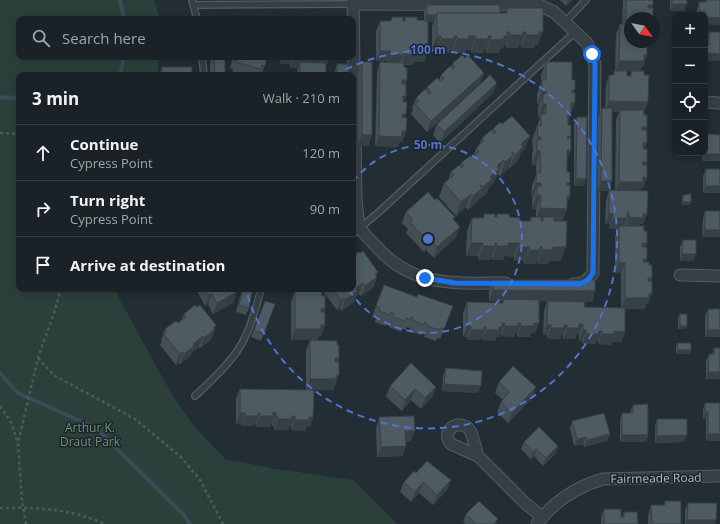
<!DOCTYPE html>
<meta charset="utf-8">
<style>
:root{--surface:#1a2227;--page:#232a2f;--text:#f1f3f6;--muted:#9fa4a7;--line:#383f44}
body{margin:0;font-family:"Open Sans",sans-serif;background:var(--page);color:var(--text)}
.controls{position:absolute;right:12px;top:12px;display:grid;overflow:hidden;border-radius:8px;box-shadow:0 2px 10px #0003}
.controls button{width:36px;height:36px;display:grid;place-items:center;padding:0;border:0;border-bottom:1px solid var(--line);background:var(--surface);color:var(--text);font:20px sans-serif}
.compass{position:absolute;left:624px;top:12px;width:36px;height:36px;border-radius:50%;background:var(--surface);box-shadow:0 2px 10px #0003;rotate:123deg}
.stop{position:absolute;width:12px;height:12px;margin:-9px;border:3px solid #1a73e8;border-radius:50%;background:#fff}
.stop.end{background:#1a73e8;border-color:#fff;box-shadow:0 1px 4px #0008}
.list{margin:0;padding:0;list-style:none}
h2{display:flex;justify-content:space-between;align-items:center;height:52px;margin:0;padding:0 16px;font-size:17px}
h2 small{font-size:13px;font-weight:400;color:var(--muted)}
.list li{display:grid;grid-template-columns:26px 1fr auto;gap:12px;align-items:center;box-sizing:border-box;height:56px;padding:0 16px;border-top:1px solid var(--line)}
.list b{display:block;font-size:15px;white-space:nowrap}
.list p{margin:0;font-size:13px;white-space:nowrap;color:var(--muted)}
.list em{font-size:13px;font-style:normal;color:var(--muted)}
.icon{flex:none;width:22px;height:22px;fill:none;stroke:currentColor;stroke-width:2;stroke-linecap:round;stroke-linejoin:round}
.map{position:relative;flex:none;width:720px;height:524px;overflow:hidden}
.search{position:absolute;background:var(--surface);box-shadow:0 2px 10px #0003;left:16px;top:16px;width:340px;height:44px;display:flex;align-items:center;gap:10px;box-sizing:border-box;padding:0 14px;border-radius:8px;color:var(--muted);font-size:15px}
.panel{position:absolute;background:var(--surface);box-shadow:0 2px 10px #0003;left:16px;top:72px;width:340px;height:220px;border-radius:8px}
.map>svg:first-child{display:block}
.green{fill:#2c403b}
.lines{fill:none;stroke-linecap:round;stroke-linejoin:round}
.stream{stroke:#374d59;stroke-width:4}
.service-casing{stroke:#535d63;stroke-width:8}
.minor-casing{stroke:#535d63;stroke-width:13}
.path{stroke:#4a5b59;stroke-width:2.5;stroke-dasharray:3 3;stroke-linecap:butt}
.service{stroke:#353f45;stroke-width:5.5}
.minor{stroke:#353f45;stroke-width:11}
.wall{fill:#434e55;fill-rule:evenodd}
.shaded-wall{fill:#374045}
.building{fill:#4e5b63;stroke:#374045}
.route{stroke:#1a73e8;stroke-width:5}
.ring{fill:none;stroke:#5074d0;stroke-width:2;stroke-dasharray:7 5}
.labels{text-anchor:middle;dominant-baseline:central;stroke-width:3;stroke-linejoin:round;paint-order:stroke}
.park-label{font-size:12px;fill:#719572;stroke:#1b2429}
.street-label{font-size:12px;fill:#b0bac2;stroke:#1b2429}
.centre{fill:#5074d0;stroke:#1b2429;stroke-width:2}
.ring-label{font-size:12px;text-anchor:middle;font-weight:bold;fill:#5074d0;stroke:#1b2429;stroke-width:3;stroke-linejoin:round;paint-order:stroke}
</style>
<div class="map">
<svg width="720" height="524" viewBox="0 0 720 524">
<rect width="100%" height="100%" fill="#222e34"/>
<polygon class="green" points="0,0 154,0 159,16 159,19 19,19 19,57 160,57 157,75 19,75 19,289 114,289 172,395 194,426 225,459 276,469 353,480 397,524 0,524"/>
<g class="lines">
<g class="stream">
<polyline points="120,0 124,19"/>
<polyline points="120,75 124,57"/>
<polyline points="0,97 19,98"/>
<polyline points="0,373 18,393 96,428 184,515 190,524"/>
</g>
<defs>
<g id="service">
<polyline points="192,0 197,19"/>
<polyline points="193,5 353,4"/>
<polyline points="565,22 586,0"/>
<polyline points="202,57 204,75"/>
<polyline points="353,234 380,211 575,32"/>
<path d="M 195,396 C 208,384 221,372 232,358 C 248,339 255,312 261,289"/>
</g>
<g id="minor">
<path d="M 353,0 L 356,197 C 357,207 357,218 360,227 C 363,234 371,241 376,246 C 412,288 456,283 506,283"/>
<path d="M 353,4 L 539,5 L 554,12 L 587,43 L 595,64 L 593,273 C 587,281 583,284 573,284"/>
<polyline points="705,102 720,103"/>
<polyline points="680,275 720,276"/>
<path d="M 478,456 L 471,432 L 467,427 C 455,420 441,432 451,444 L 478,456 L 525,503 L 542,517"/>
<path d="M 537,524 C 554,501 576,487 603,479 L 720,476"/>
</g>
</defs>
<use href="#service" class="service-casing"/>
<use href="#minor" class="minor-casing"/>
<g class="path">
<polyline points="0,133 19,134"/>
<polyline points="38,358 55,376 135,419 181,457 200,480 223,524"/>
<polyline points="0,406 11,422 18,443"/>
<path d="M 0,508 C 36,507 72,509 105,524"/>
<polyline points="26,524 22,501 18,443 38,358 55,310 61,289"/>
</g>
<use href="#service" class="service"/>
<use href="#minor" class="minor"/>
</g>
<g class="wall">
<polygon points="560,0 572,0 566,6"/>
<path d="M 623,0 L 653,0 L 653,5 L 652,8 L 630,42 L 646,42 L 647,55 L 643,66 L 642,66 L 640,71 L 644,75 L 648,102 L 644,112 L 647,127 L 646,130 L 644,149 L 647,162 L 646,165 L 643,188 L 641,188 L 640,191 L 647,214 L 643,224 L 640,224 L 640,226 L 644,231 L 647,243 L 645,247 L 647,259 L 646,262 L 649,265 L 652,278 L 651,281 L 648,304 L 646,304 L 645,309 L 625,309 L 625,332 L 621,342 L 612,342 L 611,345 L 598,344 L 598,341 L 596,341 L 595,344 L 582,344 L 582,341 L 579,341 L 579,334 L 577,334 L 575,339 L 563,339 L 563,335 L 561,335 L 560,339 L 547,338 L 547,335 L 543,335 L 544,311 L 547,301 L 539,301 L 535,333 L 531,333 L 530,337 L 517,337 L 517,333 L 515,333 L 514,337 L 501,336 L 501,333 L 500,333 L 499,337 L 496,337 L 495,341 L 482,340 L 482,337 L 481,337 L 480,340 L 467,340 L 467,337 L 463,337 L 463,313 L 467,302 L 502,303 L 503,301 L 489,301 L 489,290 L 492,280 L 595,291 L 592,302 L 576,302 L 584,307 L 621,308 L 621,273 L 615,273 L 615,236 L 618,229 L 609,229 L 610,224 L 605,224 L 606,201 L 609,190 L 615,190 L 616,120 L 619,112 L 612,111 L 612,181 L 608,191 L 598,191 L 598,119 L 602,108 L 605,108 L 606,85 L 609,75 L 613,75 L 614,71 L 615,71 L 616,34 L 620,24 L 622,24 ZM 627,71 L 631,71 L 630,76 L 627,76 Z"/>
<polygon points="670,0 687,0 684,11 670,11"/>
<polygon points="706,0 720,0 720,25 705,24 705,15 697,15 697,9 699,2 705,2"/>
<polygon points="427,5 500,13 506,13 507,8 538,45 535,45 534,48 521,48 521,45 519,45 518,48 506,48 506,45 504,45 502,49 500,49 499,53 486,53 486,50 484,50 483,53 471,53 471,50 466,50 465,53 452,53 452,50 450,50 449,53 436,53 436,50 432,50 432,26 434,22 428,22 428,51 424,62 414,61 413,65 404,65 407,80 405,84 404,102 406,131 402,142 400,142 398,147 375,146 377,73 380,62 387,63 387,61 376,61 376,31 380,21 390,21 392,17 403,21 404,21 405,17 417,20 424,21 424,12"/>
<polygon points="709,32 720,32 720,61 705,61 705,45 706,45 706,39"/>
<polygon points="211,57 225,57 225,75 210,75 210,61"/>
<polygon points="233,57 267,57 262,74 239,75 232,73 233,69 230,68"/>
<polygon points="280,57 330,57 327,64 326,64 326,75 329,75 296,75 298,68 290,67 290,64 280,64"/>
<polygon points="465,58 484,73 480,83 427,132 411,114 413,109 412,108 416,98 426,90 427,87 439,80 441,75 451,67 452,64"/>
<polygon points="362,62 372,135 368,146 358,146 358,73"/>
<polygon points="546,62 572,80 574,93 571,113 568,124 570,139 567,160 567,172 569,185 570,196 567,205 567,209 562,221 561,261 549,261 548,264 537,264 537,261 536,261 535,264 524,264 524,261 514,261 514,257 504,256 503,260 492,260 492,257 491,257 490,260 478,260 478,256 466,256 467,231 472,218 483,218 484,214 496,217 497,214 520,221 529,221 531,217 536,217 536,209 532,209 532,200 533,197 531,197 532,186 536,175 536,165 532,165 532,153 533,151 532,140 540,118 538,118 538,107 539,104 537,104 537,94 541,83 541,75"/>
<polygon points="337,64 348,75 334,75"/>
<polygon points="162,67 192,75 159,75"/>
<polygon points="493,93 440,143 433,135 437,124"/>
<polygon points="577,117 584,186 574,186 574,124"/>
<polygon points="493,129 525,149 521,152 518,161 510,168 509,167 508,169 500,176 498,174 497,175 494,182 489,187 487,193 478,200 477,202 468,210 466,207 456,216 439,197 444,183 448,180 451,172 460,166 461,163 473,157 476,148 479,145 482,138 492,131"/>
<polygon points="706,134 720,135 702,161 703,153 705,153 705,136"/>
<polygon points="706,169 720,169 720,193 703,193 703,176"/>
<polygon points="683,195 690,205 682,205 682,198"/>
<polygon points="705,211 720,211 720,237 702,237 703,218"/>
<polygon points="406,212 454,220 456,237 434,258 426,250 424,252 406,233 408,229 402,223"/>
<polygon points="683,240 693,261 680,261 680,247"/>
<polygon points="353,256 377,277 373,288 361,296 359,294 356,296 354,302 341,311 340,308 337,310 322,290 322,289 353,289"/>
<polygon points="384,285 417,297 453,306 440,339 437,338 436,341 424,337 425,334 422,333 421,335 409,331 410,328 407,327 406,330 403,329 401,332 389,327 390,324 387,323 386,326 375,322 376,318 372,317"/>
<polygon points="196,289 236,289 233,303 213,314 208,304 205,306"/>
<polygon points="242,289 253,289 249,308 246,315 236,312"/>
<polygon points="295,291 322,296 325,309 323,312 325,325 321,336 319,336 317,340 291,340 291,302"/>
<polygon points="265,301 275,304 261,341 251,337"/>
<polygon points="708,309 720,309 705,337 705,316"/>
<polygon points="184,314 215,329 211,340 200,348 199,347 192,352 190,356 180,364 179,363 176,365 160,345 162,341 161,340 165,329 178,323 181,321"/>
<polygon points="680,314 686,329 678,329 678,318"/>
<polygon points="310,340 338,362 335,386 334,386 333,390 314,390 313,417 310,427 306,427 305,431 291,430 291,426 289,426 288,430 274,430 274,426 272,426 272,423 271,423 270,427 256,427 256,423 255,423 254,426 241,426 241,424 236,424 236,399 240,389 306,390 306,351"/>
<polygon points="677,343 691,350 690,354 676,354 676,346"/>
<polygon points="714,348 720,348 720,379 706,379 706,361 709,354 712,354"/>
<polygon points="446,368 478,393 442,391 443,376"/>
<polygon points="499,382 536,387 532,398 508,423 497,412 501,402 503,400 495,393"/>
<polygon points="390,386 436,387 432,397 421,409 411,400 402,411 386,397"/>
<polygon points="705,403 720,403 706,441 706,419 703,419 703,410"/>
<polygon points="633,405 648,435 646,442 620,442 620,420 622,413 630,413"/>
<polygon points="379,417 411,441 406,442 406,446 402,456 377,457 376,428"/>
<polygon points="657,419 687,435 684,442 655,443 655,426"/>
<polygon points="572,421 610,434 607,441 584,447 583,444 574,446 570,428"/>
<polygon points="524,442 558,446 556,453 543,466 534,456 531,459 521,449"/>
<polygon points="416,473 451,480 447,490 433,505 419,493 411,502 400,492 404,482"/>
<polygon points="665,501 681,524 648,524 648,516 651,505 664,505"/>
<polygon points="688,503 715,524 685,524 685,510"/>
<polygon points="604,509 621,517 622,517 624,512 638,524 601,524 601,517"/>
<polygon points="466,514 496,524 466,524 463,522"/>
</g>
<g class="shaded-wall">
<polygon points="568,0 572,0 566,6"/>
<polygon points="672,4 687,4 684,11 670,11"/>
<polygon points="648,5 653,5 649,15"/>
<polygon points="699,11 706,12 705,16 705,15 698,15"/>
<polygon points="427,15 436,15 434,22 424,22"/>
<polygon points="706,17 720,18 720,25 705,24 705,20"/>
<polygon points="507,32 510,32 506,45 504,45 502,49 500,49 499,53 486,53 491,40 504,36"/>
<polygon points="523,32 526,32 521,45 519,45 518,48 506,48 510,35"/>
<polygon points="539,32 543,32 538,45 535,45 534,48 521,48 526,35"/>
<polygon points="437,36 441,36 436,50 432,50"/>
<polygon points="454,36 457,36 452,50 450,50 449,53 436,53 441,39"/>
<polygon points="469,36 476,36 471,50 466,50 465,53 452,53 457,39"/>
<polygon points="488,36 491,36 486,50 484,50 483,53 471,53 476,39"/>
<polygon points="380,51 390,51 387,61 376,61"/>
<polygon points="403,51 405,51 401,61 400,61 399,65 386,65 390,54"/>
<polygon points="417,51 428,51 424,62 414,61 413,65 401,65 405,54"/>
<polygon points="705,53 720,54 720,61 705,61"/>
<polygon points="644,55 647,55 643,66 642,66 640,71 615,71 619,61"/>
<polygon points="282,57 293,57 290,64 280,64"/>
<polygon points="294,57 307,57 305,64 300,62 298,68 290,67"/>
<polygon points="308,57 330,57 327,64 317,64 305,67"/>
<polygon points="484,73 480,83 427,132 431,121"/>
<polygon points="402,80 407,80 403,91"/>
<polygon points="497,83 493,93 440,143 444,132"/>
<polygon points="542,91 546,91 543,100 543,94 539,104 537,104"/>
<polygon points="403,96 406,96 402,107"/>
<polygon points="609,101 648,102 644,112 620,112 620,110 619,112 605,111"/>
<polygon points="571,103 575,103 571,114 566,128 563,128"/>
<polygon points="543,104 546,104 542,118 541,114 540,118 538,118"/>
<polygon points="402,114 406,114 403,124"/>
<polygon points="642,127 647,127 643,138 638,138"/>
<polygon points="402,131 406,131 402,142 400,142 398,147 375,146 379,136"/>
<polygon points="362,135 372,135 368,146 358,146"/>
<polygon points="530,136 525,149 521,152 518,161 510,168 515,155 521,144"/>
<polygon points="538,137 541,137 537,147 537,139 533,151"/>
<polygon points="643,143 647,143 643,153"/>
<polygon points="567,150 571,150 566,163"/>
<polygon points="537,151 540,151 536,165 532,165"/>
<polygon points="513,152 510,158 513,155 508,169 500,176 505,162 511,153"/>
<polygon points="686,153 700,153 699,156 685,156"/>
<polygon points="705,154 720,154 720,161 702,161"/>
<polygon points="503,160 498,174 497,175 494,182 489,187 487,193 478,200 483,187 497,166"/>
<polygon points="643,162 647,162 643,172"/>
<polygon points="643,177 647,178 643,188 641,188 640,193 615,192 619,182"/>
<polygon points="576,179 586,179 584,186 574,186"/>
<polygon points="601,181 612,181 608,191 598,191"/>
<polygon points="536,183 541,183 537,195 541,195 536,209 532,209 537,195 537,186 533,197 531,197"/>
<polygon points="567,183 570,183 565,196"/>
<polygon points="481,185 479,191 482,188 477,202 468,210 473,196"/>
<polygon points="705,186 720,186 720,193 703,193"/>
<polygon points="471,194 466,207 456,216 461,202"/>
<polygon points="567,196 570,196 565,209 567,209 562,222 543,221 543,217 541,222 536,222 540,208"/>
<polygon points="683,202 691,202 690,205 682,205"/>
<polygon points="627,213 629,213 623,229 619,226 618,229 609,229 613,218"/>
<polygon points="609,214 613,214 610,224 605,224"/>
<polygon points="643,214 647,214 643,224 640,224 639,228 625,228 629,217"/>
<polygon points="460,227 456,237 434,258 437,247"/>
<polygon points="705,230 720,230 720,237 702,237"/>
<polygon points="430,240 426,250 424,252 428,242"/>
<polygon points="471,243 483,243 478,256 466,256"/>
<polygon points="497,243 490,260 478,260 483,246"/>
<polygon points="508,243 519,243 514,257 504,256 503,260 492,260 497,246"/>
<polygon points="642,243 647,243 643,254"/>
<polygon points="519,247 529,247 524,261 514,261"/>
<polygon points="540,247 542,247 537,261 536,261 535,264 524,264 529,250"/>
<polygon points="553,247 566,247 561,261 549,261 548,264 537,264 542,250"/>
<polygon points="682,254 696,254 693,261 680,261"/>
<polygon points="644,259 647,259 643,269"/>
<polygon points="619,263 625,263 621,273 615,273"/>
<polygon points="378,272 373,288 361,296 365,286 375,275"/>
<polygon points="648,278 652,278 648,288"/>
<polygon points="363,283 359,294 356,296 354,302 341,311 345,300 356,288"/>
<polygon points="493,290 595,291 592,302 503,301 504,299 503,301 489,301"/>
<polygon points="237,292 233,303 213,314 217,303"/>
<polygon points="212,294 208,304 205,306 209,295"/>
<polygon points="649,294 652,294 648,304 646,304 645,309 621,309 625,298"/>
<polygon points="344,298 340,308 337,310 341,300"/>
<polygon points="321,308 325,309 321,319"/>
<polygon points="502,323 505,323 501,333 500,333 499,337 496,337 495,341 482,340 486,330 499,327"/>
<polygon points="518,323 521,323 517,333 515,333 514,337 501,336 505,326"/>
<polygon points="534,323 539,323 535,333 531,333 530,337 517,337 521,326"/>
<polygon points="547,324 551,325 547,335 543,335"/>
<polygon points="579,324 583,324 579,334 577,334 575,339 563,339 567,328"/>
<polygon points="216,325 211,340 200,348 204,338"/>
<polygon points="321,325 325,325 321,336 319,336 317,340 291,340 295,329"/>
<polygon points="564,325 567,325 563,335 561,335 560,339 547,338 551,328"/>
<polygon points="467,326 471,326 467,337 463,337"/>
<polygon points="680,326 687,326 686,329 678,329"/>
<polygon points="484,327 486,327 482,337 481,337 480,340 467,340 471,330"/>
<polygon points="583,330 586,330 582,341 579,341"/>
<polygon points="708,330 720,330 720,337 705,337"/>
<polygon points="599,331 602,331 598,341 596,341 595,344 582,344 586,334"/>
<polygon points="615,331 625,332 621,342 612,342 611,345 598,344 602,334"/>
<polygon points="203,336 199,347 192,352 190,356 180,364 184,354 193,344"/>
<polygon points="678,350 691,350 690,354 676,354"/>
<polygon points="183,352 179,363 176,365 180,354"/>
<polygon points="335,358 339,358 336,369"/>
<polygon points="708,372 720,372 720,379 706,379"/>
<polygon points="336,375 339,375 335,386 334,386 333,390 306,390 310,379"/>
<polygon points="444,384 481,386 478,393 442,391"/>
<polygon points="436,387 432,397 421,409 425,398"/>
<polygon points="536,387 532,398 508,423 512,413"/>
<polygon points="415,389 411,400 402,411 405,400"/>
<polygon points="273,412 276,413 272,423 271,423 270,427 256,427 260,416"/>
<polygon points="705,412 708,412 706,419 703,419"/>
<polygon points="240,413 245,413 241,424 236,424"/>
<polygon points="258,413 260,413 256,423 255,423 254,426 241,426 245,416"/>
<polygon points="276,416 278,416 274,426 272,426"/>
<polygon points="292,416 295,416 291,426 289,426 288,430 274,430 278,419"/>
<polygon points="309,417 313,417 310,427 306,427 305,431 291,430 295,420"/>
<polygon points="405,431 415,431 411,441 402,442"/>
<polygon points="610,434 607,441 584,447 587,440"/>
<polygon points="708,434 720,434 720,441 706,441"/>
<polygon points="622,435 648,435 646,442 620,442"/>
<polygon points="687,435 684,442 655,443 657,436"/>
<polygon points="586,437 583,444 574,446 577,439"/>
<polygon points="406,446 402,456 377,457 381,447"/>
<polygon points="558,446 556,453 543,466 546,458"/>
<polygon points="536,449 534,456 531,459 533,452"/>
<polygon points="451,480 447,490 433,505 437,495"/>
<polygon points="423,482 419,493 411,502 415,492"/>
<polygon points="498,519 496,524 493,524"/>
<polygon points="687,520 716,520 715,524 686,524"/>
</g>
<g class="building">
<polygon points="626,0 653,0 653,5 648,5 648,8 653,8 653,18 630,18 630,42 647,42 647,55 644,55 644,61 619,61 620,24 626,24"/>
<rect x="672" y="0" width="15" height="4"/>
<polygon points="706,0 720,0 720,18 706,17 706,12 699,11 699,2 706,2"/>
<polygon points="427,5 500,5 500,13 437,13 436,15 427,15"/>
<polygon points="507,8 543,8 543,32 539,32 539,35 526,35 526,32 523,32 523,35 510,35 510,32 507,32 507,36 504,36 504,39 491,40 491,36 488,36 488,39 476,39 476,36 469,36 469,39 457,39 457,36 454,36 454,39 441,39 441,36 437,36 437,13 507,13"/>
<polygon points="248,17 257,19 247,19"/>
<polygon points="392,17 403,17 403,21 405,21 405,17 417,17 417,20 428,21 428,51 417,51 417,55 405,54 405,51 403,51 403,55 390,54 390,51 380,51 380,21 391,21"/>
<polygon points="709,32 720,32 720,54 705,53 705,45 709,45"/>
<polygon points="462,55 465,58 468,55 484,73 431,121 415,104 419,101 416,98 425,89 429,94 431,92 427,87 437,78 440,81 444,78 441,75 450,66 453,69 455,67 452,64"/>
<polygon points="214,57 225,57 225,75 215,75"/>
<polygon points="234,57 267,57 265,66 262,65 261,69 236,62 237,59 234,58"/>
<polygon points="300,62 326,63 326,75 329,75 300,75"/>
<rect x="362" y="62" width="10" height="73"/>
<polygon points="380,62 404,63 404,67 407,68 407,80 402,80 402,84 406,84 406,96 403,96 403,102 407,102 406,114 402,114 402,117 407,118 406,131 402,131 402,137 379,136"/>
<polygon points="546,62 572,62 572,80 575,80 575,90 572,90 572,93 575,93 575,103 571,103 571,114 568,114 568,125 571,125 571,136 567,137 567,138 571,139 571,150 567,150 567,172 570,172 570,183 567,183 567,185 570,185 570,196 567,196 567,209 540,208 541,195 537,195 537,186 541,186 541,183 536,183 537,172 541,172 540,151 537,151 537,139 541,140 541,137 538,137 537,126 541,126 541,114 546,114 546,104 543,104 543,94 546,94 546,91 542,91 542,80 546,80"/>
<rect x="337" y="64" width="11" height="11"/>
<rect x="162" y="67" width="30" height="8"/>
<polygon points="614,71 627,71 627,76 631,76 632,71 644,71 644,75 649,75 648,102 609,101 609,75 614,75"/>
<rect x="239" y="74" width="23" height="1"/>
<polygon points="490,75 497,83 444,132 437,124"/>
<polygon points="602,108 612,108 612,181 601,181"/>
<polygon points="620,110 644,110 644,115 647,115 647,127 642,127 642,130 647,130 647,143 643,143 643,149 647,149 647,162 643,162 642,165 647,165 647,178 643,177 643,182 619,182"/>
<polygon points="512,116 530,136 521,144 523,147 515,155 513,152 511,153 513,155 505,162 503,160 497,166 499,169 490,177 492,179 483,187 481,185 480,186 482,188 473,196 471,194 461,202 444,183 454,175 451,172 459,165 462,168 464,166 461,163 470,156 472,158 479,152 476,148 484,141 482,138 491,130 494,134 496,132 493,129 500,122 502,124"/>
<polygon points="577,117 587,117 586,179 576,179"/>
<polygon points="706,134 720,135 720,154 705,154"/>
<polygon points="706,169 720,169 720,186 705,186"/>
<polygon points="609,190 648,191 647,214 643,214 643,218 629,217 629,213 627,213 627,218 613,218 613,214 609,214"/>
<polygon points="428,192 435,200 437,198 455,217 453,219 460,227 437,247 430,240 428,242 410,222 413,220 406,212"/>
<polygon points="691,194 691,202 683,202 683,195"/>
<rect x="705" y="211" width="15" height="19"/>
<polygon points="484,214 495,214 495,217 497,217 497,214 509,214 509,217 520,218 520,221 531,221 531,217 541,217 541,220 543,221 543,217 554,217 554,221 567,221 566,247 553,247 553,250 542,250 542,247 540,247 540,250 529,250 529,247 519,247 519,243 508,243 508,246 497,246 497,243 495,243 495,246 483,246 483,243 471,243 472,218 484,218"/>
<polygon points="619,226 644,226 644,231 647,231 647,243 642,243 642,247 647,247 647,259 644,259 643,262 649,262 649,265 652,265 652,278 648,278 648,281 652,281 652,294 649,294 649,298 625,298 625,263 619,263"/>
<polygon points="683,240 696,240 696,254 682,254"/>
<polygon points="363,251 378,272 375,275 377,277 365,286 363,283 356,288 357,291 345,300 344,298 341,300 333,289 353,289 353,256 359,252 360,253"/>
<polygon points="492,280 595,280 595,291 493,290"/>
<polygon points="384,285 417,297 418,294 453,306 444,329 440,328 439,330 427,326 428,324 425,322 424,325 412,320 413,318 411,317 410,320 406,318 405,321 393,317 394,314 391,312 390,315 379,311 380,308 376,306"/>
<polygon points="205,289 236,289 237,292 217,303 212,294 209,295"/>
<polygon points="243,289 253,289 249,308 239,305"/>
<polygon points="295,291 322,291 322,296 325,295 325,309 321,308 321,312 325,312 325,325 321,325 321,329 295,329"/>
<polygon points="504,299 539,300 539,323 534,323 534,326 521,326 521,323 518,323 518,326 505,326 505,323 502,323 502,327 499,327 499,330 486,330 486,327 484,327 484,330 471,330 471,326 467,326 467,302 503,303"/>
<polygon points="265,301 275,304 264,334 254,330"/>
<polygon points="548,301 585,302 584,307 625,308 625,332 615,331 614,334 602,334 602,331 599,331 599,334 586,334 586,330 583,330 583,324 579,324 579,328 567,328 567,325 564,325 564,328 551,328 551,325 547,324"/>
<polygon points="195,305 197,307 200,305 216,325 213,328 215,329 204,338 203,336 193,344 194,346 184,354 183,352 180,354 164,335 167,332 165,329 176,321 178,323 186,317 184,314"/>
<rect x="708" y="309" width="12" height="21"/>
<rect x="680" y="314" width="7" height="12"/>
<polygon points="310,340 337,341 337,345 339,345 339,358 335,358 335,362 339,362 339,375 336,375 336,379 310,379"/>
<polygon points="677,343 691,343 691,350 678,350"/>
<polygon points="714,348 720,348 720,372 708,372 709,354 714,354"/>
<polygon points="411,363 436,387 425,398 415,389 405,400 390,386"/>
<polygon points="513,366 536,387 512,413 501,402 509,392 499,382"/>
<polygon points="446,368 482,371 481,386 444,384"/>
<polygon points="240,389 314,390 313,417 309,417 309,420 295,420 295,416 292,416 292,419 278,419 278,416 276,416 276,413 273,412 273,416 260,416 260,413 258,413 257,416 245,416 245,413 240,413"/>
<polygon points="705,403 720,403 720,434 708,434 708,412 705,412"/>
<polygon points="648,404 648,435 622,435 622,413 633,413 633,405"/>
<polygon points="604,413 610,434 587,440 586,437 577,439 572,421"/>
<polygon points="414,416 415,431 405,431 406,446 381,447 379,417"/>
<polygon points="657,419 687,419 687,435 657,436"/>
<polygon points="539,427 558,446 546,458 536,449 533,452 524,442"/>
<polygon points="427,461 451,480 437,495 423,482 415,492 404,482 414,471 416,473"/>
<polygon points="479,501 498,519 493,524 476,524 466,514"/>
<polygon points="665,501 681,501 681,524 652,524 651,505 665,505"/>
<polygon points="688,503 717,503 716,520 687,520"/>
<polygon points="604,509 621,509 621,517 624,517 624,512 637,512 638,524 604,524"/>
</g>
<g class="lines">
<polyline class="route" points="425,278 455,283 580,284 588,280 593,273 595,64 592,54"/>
</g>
<g class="ring">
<path d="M353 182A94 94 0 1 1 349 290"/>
<path d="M335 75A189 189 0 1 1 246 290"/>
</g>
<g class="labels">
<g class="park-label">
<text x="90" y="427">Arthur K.<tspan x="90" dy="14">Draut Park</tspan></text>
</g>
<g class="street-label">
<text transform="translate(656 478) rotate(-1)">Fairmeade Road</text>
</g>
</g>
<circle cx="428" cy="239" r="6" class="centre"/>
<g class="ring-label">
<text x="428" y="54">100 m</text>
<text x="428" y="149">50 m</text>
</g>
</svg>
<div class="controls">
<button>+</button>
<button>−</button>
<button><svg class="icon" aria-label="locate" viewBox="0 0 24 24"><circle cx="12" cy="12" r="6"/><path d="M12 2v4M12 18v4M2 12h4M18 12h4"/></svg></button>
<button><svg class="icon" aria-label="layers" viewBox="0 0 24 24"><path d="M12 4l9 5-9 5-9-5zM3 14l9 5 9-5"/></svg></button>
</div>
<svg class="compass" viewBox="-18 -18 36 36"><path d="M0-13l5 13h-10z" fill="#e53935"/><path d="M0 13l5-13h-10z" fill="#9fa4a7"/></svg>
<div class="stop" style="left:592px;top:54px"></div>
<div class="stop end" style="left:425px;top:278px"></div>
<div class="search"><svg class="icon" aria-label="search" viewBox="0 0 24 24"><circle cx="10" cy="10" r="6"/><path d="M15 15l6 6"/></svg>Search here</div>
<section class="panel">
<h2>3 min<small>Walk · 210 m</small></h2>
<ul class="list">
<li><svg class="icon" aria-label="ahead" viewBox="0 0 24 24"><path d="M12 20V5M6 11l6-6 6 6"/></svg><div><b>Continue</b><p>Cypress Point</p></div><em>120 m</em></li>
<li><svg class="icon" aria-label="right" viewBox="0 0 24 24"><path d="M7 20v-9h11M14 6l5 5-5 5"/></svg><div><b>Turn right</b><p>Cypress Point</p></div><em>90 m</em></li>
<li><svg class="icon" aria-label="arrive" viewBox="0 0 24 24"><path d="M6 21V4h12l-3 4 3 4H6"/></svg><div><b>Arrive at destination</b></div></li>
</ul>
</section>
</div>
